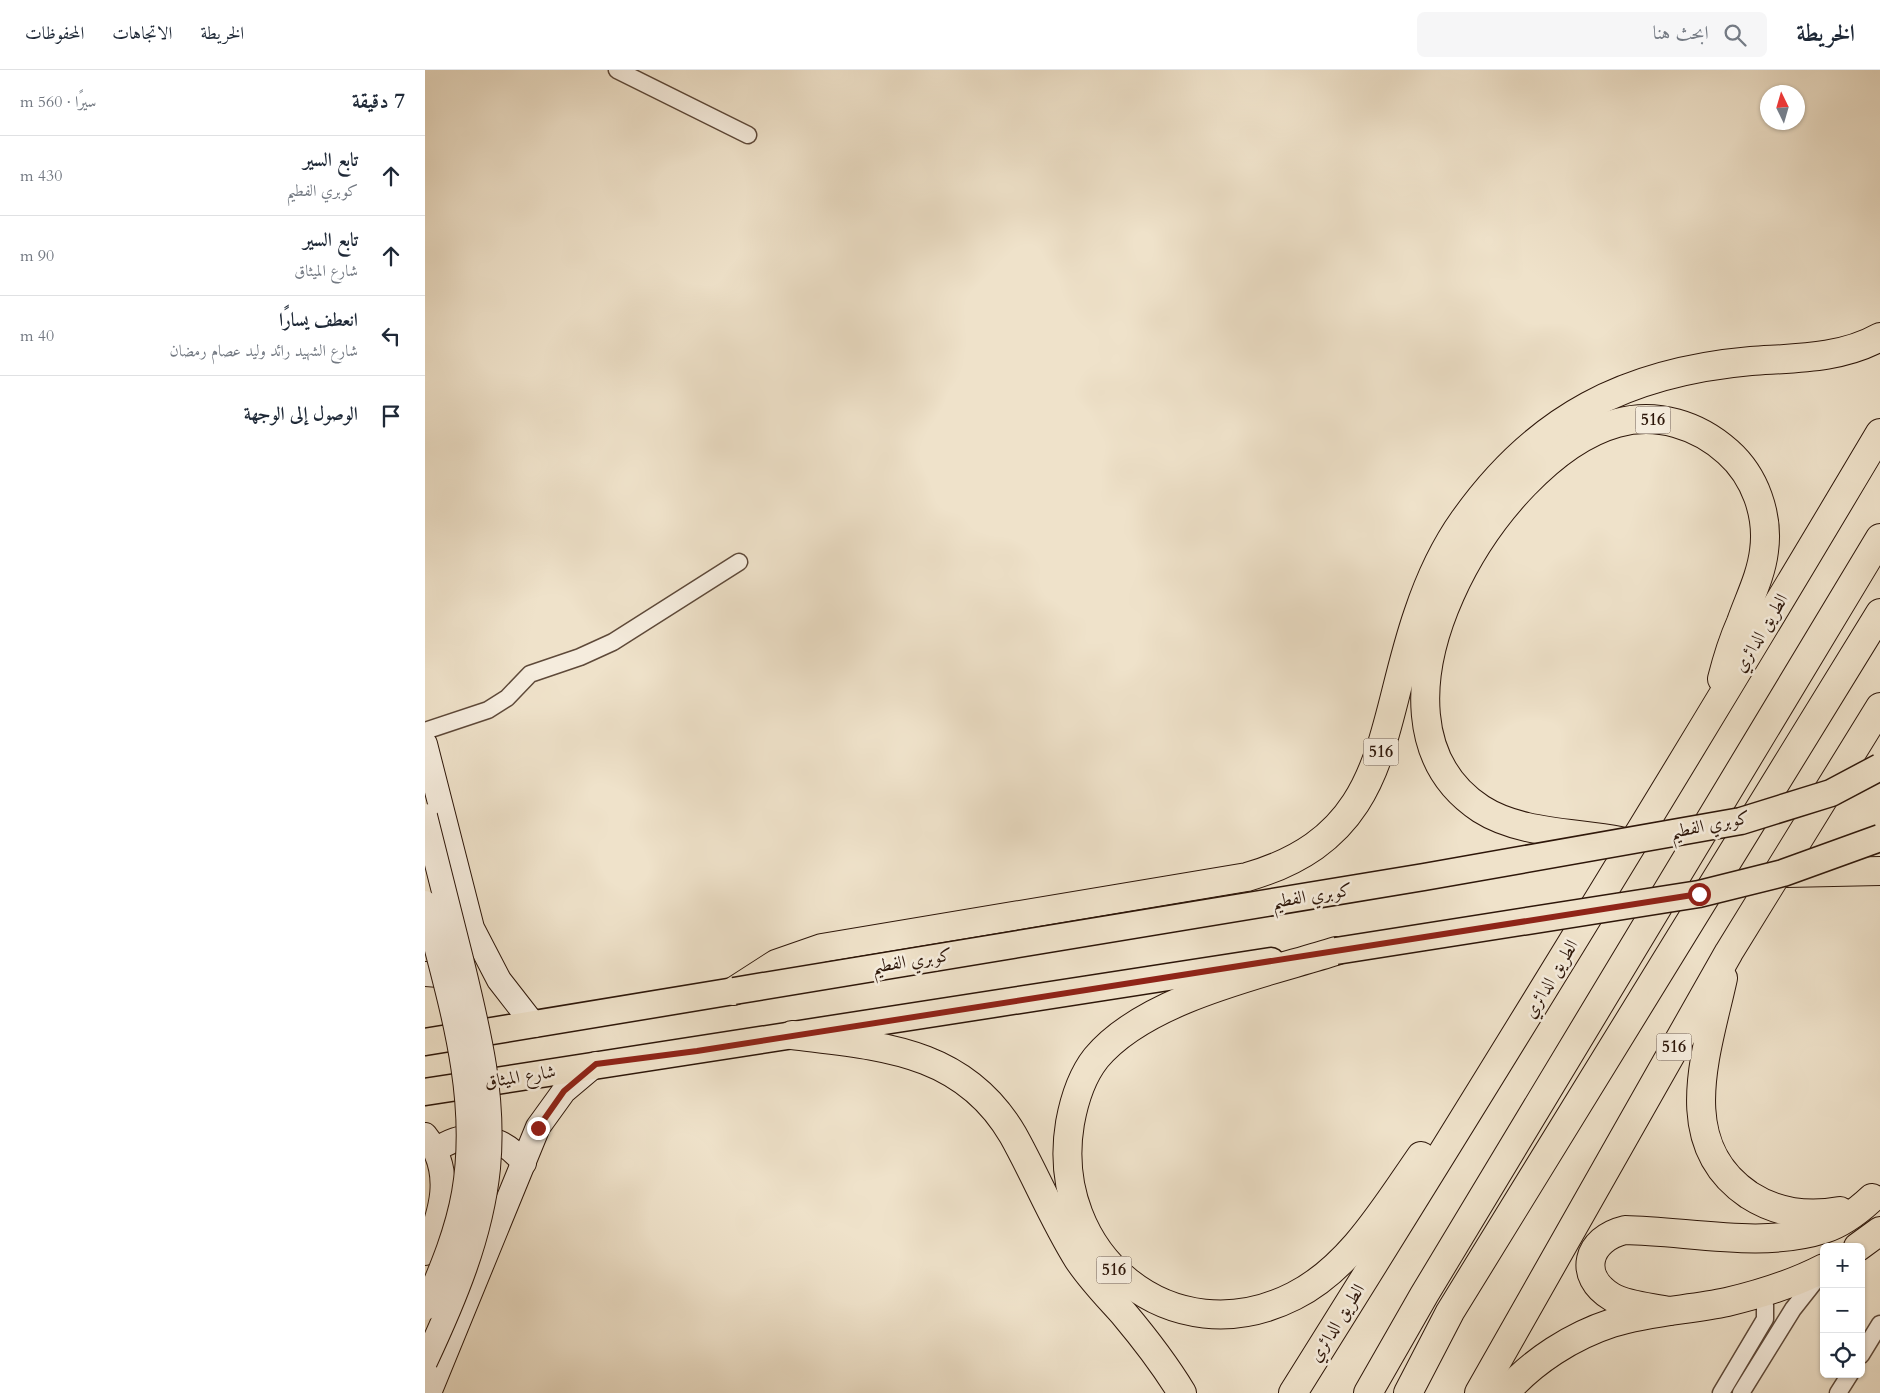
<!DOCTYPE html>
<html lang="ar">
<meta charset="utf-8">
<style>
:root{--surface:#fff;--page:#f6f6f7;--text:#1f2937;--muted:#747a83;--line:#e0e1e3}
body{margin:0;font-family:Cardo,Amiri,serif;background:var(--page);color:var(--text);direction:rtl}
.controls{position:absolute;right:15px;bottom:15px;display:grid;overflow:hidden;border-radius:8px;box-shadow:0 1px 4px #0004}
.controls button{width:45px;height:45px;display:grid;place-items:center;padding:0;border:0;border-bottom:1px solid var(--line);background:var(--surface);color:var(--text);font:25px sans-serif}
.compass{position:absolute;left:1335px;top:15px;width:45px;height:45px;border-radius:50%;background:var(--surface);box-shadow:0 1px 4px #0004;rotate:355deg}
.stop{position:absolute;width:15px;height:15px;margin:-11px;border:4px solid #8f2418;border-radius:50%;background:#fff}
.stop.end{background:#8f2418;border-color:#fff;box-shadow:0 1px 5px #0008}
.list{margin:0;padding:0;list-style:none}
h2{display:flex;justify-content:space-between;align-items:center;height:65px;margin:0;padding:0 20px;font-size:21px}
h2 small{font-size:16px;font-weight:400;color:var(--muted)}
.list li{display:grid;grid-template-columns:32px 1fr auto;gap:15px;align-items:center;box-sizing:border-box;height:80px;padding:0 20px;border-top:1px solid var(--line)}
.list b{display:block;font-size:19px;white-space:nowrap}
.list p{margin:0;font-size:16px;white-space:nowrap;color:var(--muted)}
.list em{font-size:16px;font-style:normal;color:var(--muted)}
.icon{flex:none;width:28px;height:28px;fill:none;stroke:currentColor;stroke-width:2;stroke-linecap:round;stroke-linejoin:round}
.map{position:relative;flex:none;width:1455px;height:1323px;overflow:hidden;direction:ltr}
header{display:flex;align-items:center;gap:30px;box-sizing:border-box;height:70px;padding:0 25px;background:var(--surface);border-bottom:1px solid var(--line)}
header strong{font-size:24px}
nav{display:flex;gap:28px;margin-inline-start:auto;font-size:18px}
.search{width:350px;height:45px;background:var(--page);display:flex;align-items:center;gap:12px;box-sizing:border-box;padding:0 18px;border-radius:8px;color:var(--muted);font-size:19px}
main{display:flex}
aside{flex:1;background:var(--surface)}
.map>svg:first-child{display:block}
.lines{fill:none;stroke-linecap:round;stroke-linejoin:round}
.street-casing{stroke:#5e4939;stroke-width:19}
.secondary-casing{stroke:#2d1609;stroke-width:26}
.primary-casing{stroke:#2d1609;stroke-width:29}
.highway-casing{stroke:#2d1609;stroke-width:30}
.street{stroke:#f5ecdd;stroke-width:16}
.secondary{stroke:#f5ecdd;stroke-width:24}
.primary{stroke:#efe2ca;stroke-width:26}
.highway{stroke:#efe2ca;stroke-width:28}
.secondary-bridge-casing{stroke:#2d1609;stroke-width:26;stroke-linecap:butt}
.primary-bridge-casing{stroke:#2d1609;stroke-width:29;stroke-linecap:butt}
.secondary-bridge{stroke:#f5ecdd;stroke-width:24}
.primary-bridge{stroke:#efe2ca;stroke-width:26}
.route{stroke:#8f2418;stroke-width:6}
.labels{text-anchor:middle;dominant-baseline:central;stroke-width:5;stroke-linejoin:round;paint-order:stroke}
.shield{fill:#f5ecdd;stroke:#695649;stroke-width:1}
.shield-label{font-size:16px;font-weight:bold;fill:#2d1609}
.street-label{font-size:18px;fill:#2d1609;stroke:#f5ecdd}
</style>
<header>
<strong>الخريطة</strong>
<div class="search"><svg class="icon" aria-label="search" viewBox="0 0 24 24"><circle cx="10" cy="10" r="6"/><path d="M15 15l6 6"/></svg>ابحث هنا</div>
<nav><a>الخريطة</a><a>الاتجاهات</a><a>المحفوظات</a></nav>
</header>
<main>
<div class="map">
<svg width="1455" height="1323" viewBox="0 0 1455 1323">
<rect width="100%" height="100%" fill="#efe2ca"/>
<filter id="stains"><feTurbulence type="fractalNoise" baseFrequency=".004" numOctaves="4"/><feColorMatrix values="0 0 0 0 .2 0 0 0 0 .09 0 0 0 0 .02 0 0 0 .5 -.17"/></filter>
<radialGradient id="worn" r=".72"><stop offset=".6" stop-color="#630" stop-opacity="0"/><stop offset="1" stop-color="#630" stop-opacity=".3"/></radialGradient>
<g class="lines">
<defs>
<g id="street">
<polyline points="192,0 323,65"/>
<polyline points="0,661 63,640 82,628 105,604 155,587 188,572 314,492"/>
<polyline points="1436,1285 1455,1254"/>
<polyline points="1296,1323 1340,1249 1340,1235 1330,1224"/>
<polyline points="1316,1323 1368,1239 1394,1206"/>
<polyline points="1413,1323 1425,1304"/>
</g>
<g id="secondary">
<polyline points="0,674 47,858 74,910 109,955"/>
<polyline points="0,904 14,905 37,897"/>
<path d="M 0,1065 C 30,1102 16,1143 0,1183"/>
<path d="M 11,1080 C 41,1059 76,1064 99,1093"/>
<polyline points="4,1323 113,1057 139,1021 171,994"/>
</g>
<g id="primary">
<polyline points="0,972 309,921"/>
<polyline points="0,1022 846,891"/>
</g>
<g id="highway">
<path d="M 1195,771 C 1150,762 1095,764 1056,739 C 916,647 1069,387 1192,353 C 1232,342 1273,355 1303,382 C 1330,406 1344,445 1339,481 C 1336,506 1324,529 1316,552 C 1308,570 1302,589 1297,609"/>
<polyline points="1362,803 1455,801"/>
<path d="M 911,881 C 838,904 721,928 671,988 C 656,1007 649,1031 645,1053 C 623,1184 747,1288 869,1226 C 925,1198 961,1136 996,1086"/>
<path d="M 1298,908 C 1282,982 1247,1073 1324,1125 C 1352,1143 1383,1147 1415,1141"/>
<path d="M 309,921 L 351,894 L 397,878 L 822,807 C 965,766 953,660 993,544 C 1004,511 1019,478 1039,450 C 1112,347 1202,302 1326,291 C 1369,288 1416,289 1455,267"/>
<path d="M 367,965 C 454,976 538,979 588,1065 C 611,1106 628,1149 653,1189 C 666,1209 683,1226 699,1244 C 720,1269 740,1295 757,1323"/>
<polyline points="1433,1177 1455,1161"/>
<path d="M 1244,1241 C 1226,1237 1203,1236 1187,1227 C 1152,1206 1162,1169 1200,1160 C 1263,1161 1337,1179 1399,1159 C 1418,1153 1433,1141 1447,1128"/>
<path d="M 868,1323 C 1067,1005 1263,686 1455,363"/>
<polyline points="943,1323 999,1225 1455,468"/>
<polyline points="983,1323 1025,1242 1455,543"/>
<polyline points="1054,1323 1304,882 1455,637"/>
<path d="M 1080,1323 C 1108,1291 1147,1266 1187,1253 C 1224,1241 1265,1240 1302,1232 C 1336,1224 1368,1214 1399,1198"/>
</g>
</defs>
<use href="#street" class="street-casing"/>
<use href="#secondary" class="secondary-casing"/>
<use href="#primary" class="primary-casing"/>
<use href="#highway" class="highway-casing"/>
<use href="#street" class="street"/>
<use href="#secondary" class="secondary"/>
<use href="#primary" class="primary"/>
<use href="#highway" class="highway"/>
<defs>
<g id="secondary-bridge">
<path d="M 0,746 C 12,794 24,842 36,889 C 53,959 70,1026 63,1098 C 56,1167 29,1230 0,1292"/>
<path d="M 0,833 C 24,929 56,1024 39,1123 C 32,1163 16,1200 0,1238"/>
</g>
<g id="primary-bridge">
<polyline points="911,881 1274,824 1358,803 1455,768"/>
<polyline points="309,921 999,807 1316,751 1406,723 1455,697"/>
</g>
</defs>
<use href="#secondary-bridge" class="secondary-bridge-casing"/>
<use href="#primary-bridge" class="primary-bridge-casing"/>
<use href="#secondary-bridge" class="secondary-bridge"/>
<use href="#primary-bridge" class="primary-bridge"/>
</g>
<g class="lines">
<polyline class="route" points="113,1058 139,1021 171,994 272,981 1274,824"/>
</g>
<g class="labels">
<g class="shield">
<rect x="1210.5" y="336.5" width="35" height="27" rx="4"/>
<rect x="938.5" y="668.5" width="35" height="27" rx="4"/>
<rect x="1231.5" y="963.5" width="35" height="27" rx="4"/>
<rect x="671.5" y="1186.5" width="35" height="27" rx="4"/>
</g>
<g class="shield-label">
<text x="1228" y="350">516</text>
<text x="956" y="682">516</text>
<text x="1249" y="977">516</text>
<text x="689" y="1200">516</text>
</g>
<g class="street-label">
<text transform="translate(1336 563) rotate(-59)">الطريق الدائري</text>
<text transform="translate(1285 755) rotate(-11)">كوبري الفطيم</text>
<text transform="translate(887 826) rotate(-9)">كوبري الفطيم</text>
<text transform="translate(487 891) rotate(-9)">كوبري الفطيم</text>
<text transform="translate(1126 909) rotate(-59)">الطريق الدائري</text>
<text transform="translate(95 1007) rotate(-9)">شارع الميثاق</text>
<text transform="translate(912 1253) rotate(-58)">الطريق الدائري</text>
</g>
</g>
<rect width="100%" height="100%" filter="url(#stains)"/>
<rect width="100%" height="100%" fill="url(#worn)"/>
</svg>
<div class="controls">
<button>+</button>
<button>−</button>
<button><svg class="icon" aria-label="locate" viewBox="0 0 24 24"><circle cx="12" cy="12" r="6"/><path d="M12 2v4M12 18v4M2 12h4M18 12h4"/></svg></button>
</div>
<svg class="compass" viewBox="-18 -18 36 36"><path d="M0-13l5 13h-10z" fill="#e53935"/><path d="M0 13l5-13h-10z" fill="#747a83"/></svg>
<div class="stop" style="left:1274px;top:824px"></div>
<div class="stop end" style="left:113px;top:1058px"></div>
</div>
<aside>
<h2>7 دقيقة<small>سيرًا · 560 m</small></h2>
<ul class="list">
<li><svg class="icon" aria-label="ahead" viewBox="0 0 24 24"><path d="M12 20V5M6 11l6-6 6 6"/></svg><div><b>تابع السير</b><p>كوبري الفطيم</p></div><em>430 m</em></li>
<li><svg class="icon" aria-label="ahead" viewBox="0 0 24 24"><path d="M12 20V5M6 11l6-6 6 6"/></svg><div><b>تابع السير</b><p>شارع الميثاق</p></div><em>90 m</em></li>
<li><svg class="icon" aria-label="left" viewBox="0 0 24 24"><path d="M17 20v-9H6M10 6l-5 5 5 5"/></svg><div><b>انعطف يسارًا</b><p>شارع الشهيد رائد وليد عصام رمضان</p></div><em>40 m</em></li>
<li><svg class="icon" aria-label="arrive" viewBox="0 0 24 24"><path d="M6 21V4h12l-3 4 3 4H6"/></svg><div><b>الوصول إلى الوجهة</b></div></li>
</ul>
</aside>
</main>
